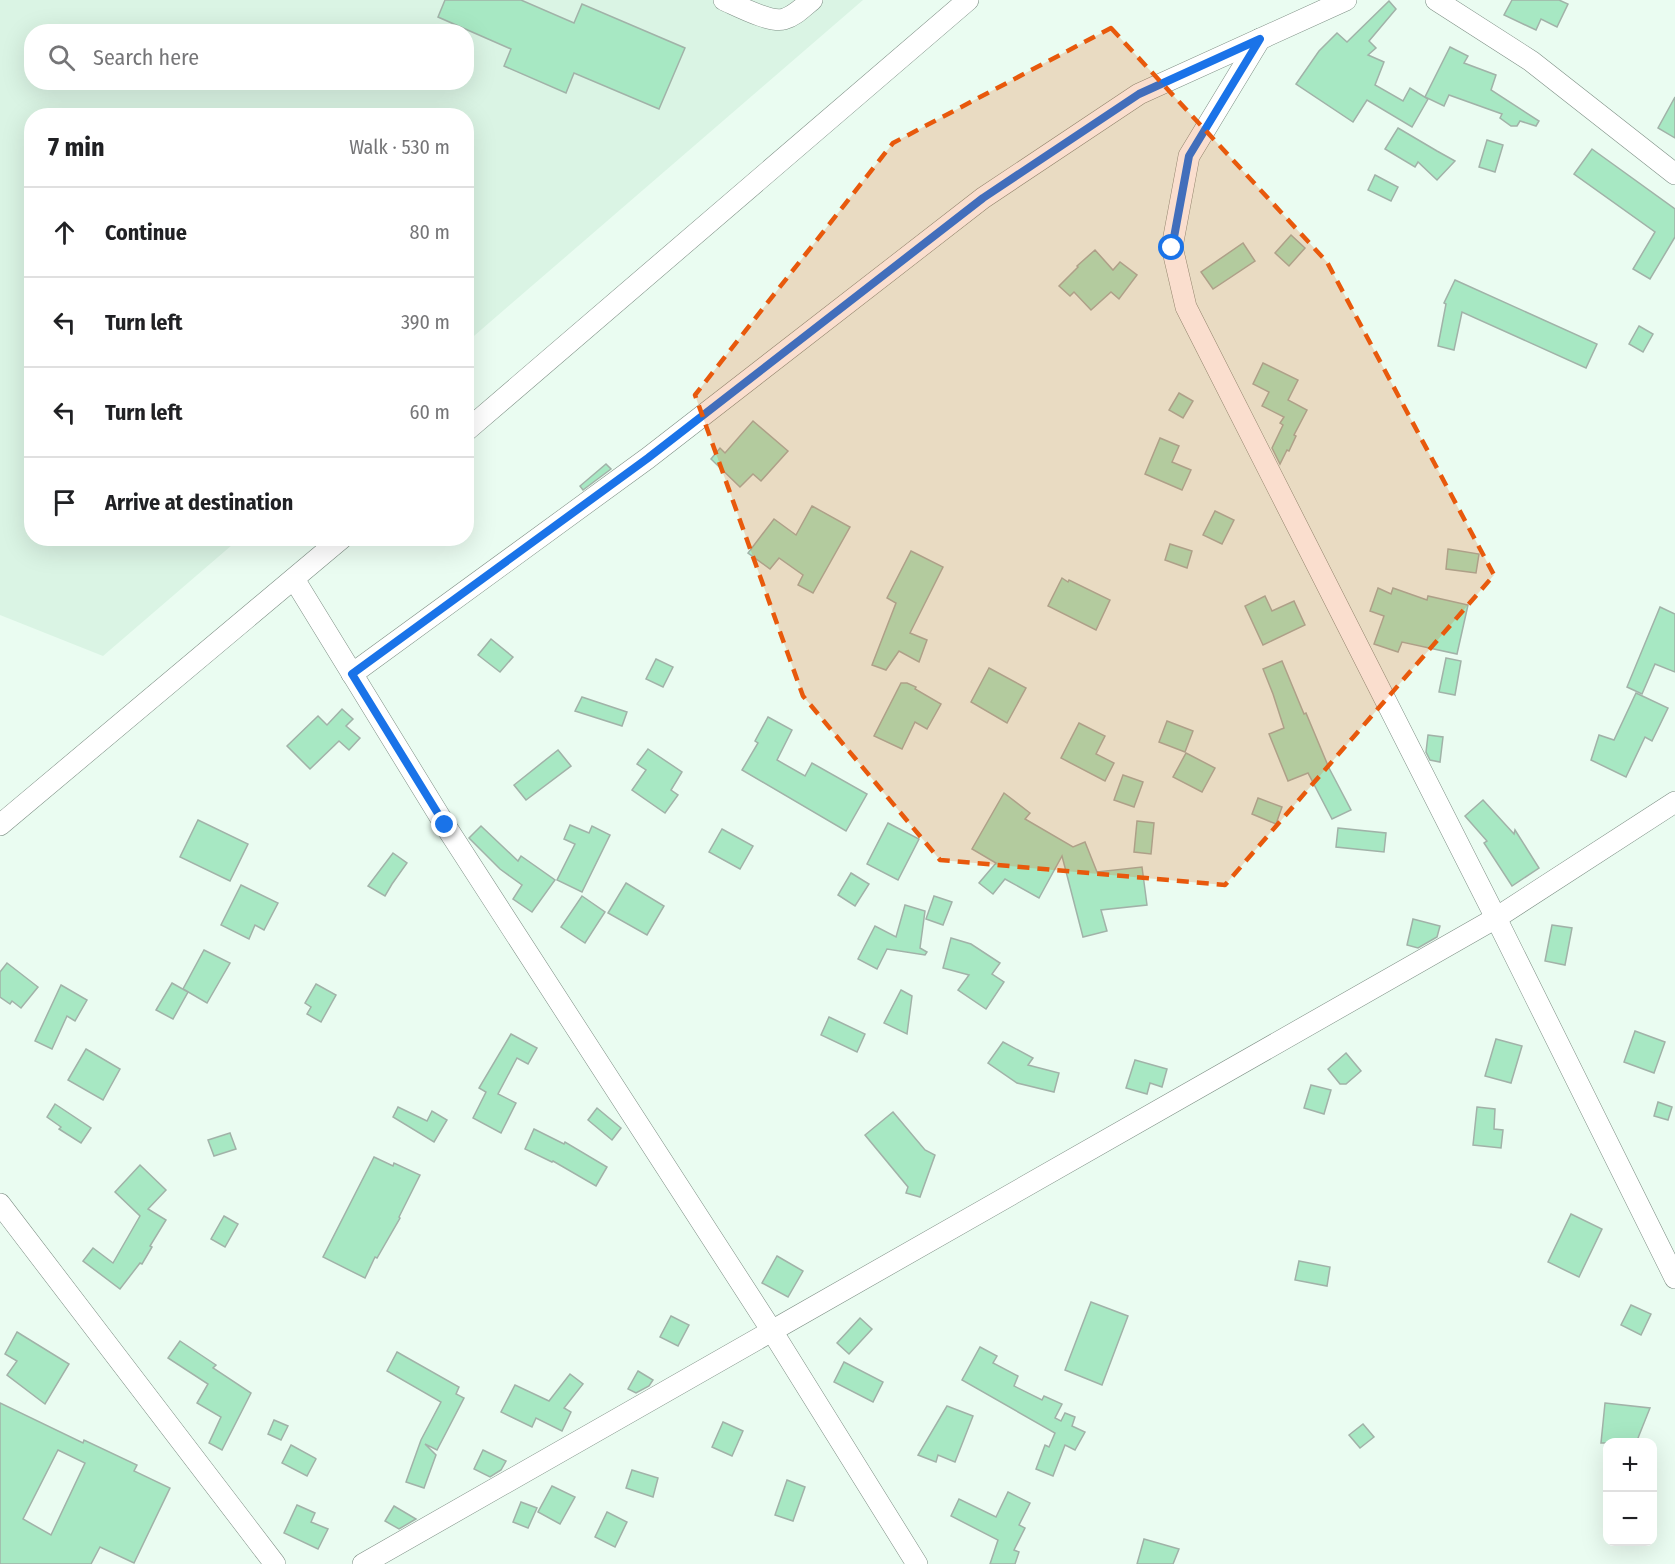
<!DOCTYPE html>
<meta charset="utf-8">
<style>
:root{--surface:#fff;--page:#f6f6f6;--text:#202124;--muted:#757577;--line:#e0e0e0}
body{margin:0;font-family:"Fira Sans Condensed",sans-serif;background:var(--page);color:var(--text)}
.controls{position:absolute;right:18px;bottom:18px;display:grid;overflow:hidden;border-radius:12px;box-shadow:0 6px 24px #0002}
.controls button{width:54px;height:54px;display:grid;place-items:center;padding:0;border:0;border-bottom:2px solid var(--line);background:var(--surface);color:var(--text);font:30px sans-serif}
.stop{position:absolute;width:18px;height:18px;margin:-14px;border:4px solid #1a73e8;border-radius:50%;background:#fff}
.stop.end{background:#1a73e8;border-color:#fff;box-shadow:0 2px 6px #0008}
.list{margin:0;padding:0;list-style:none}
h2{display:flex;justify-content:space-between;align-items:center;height:78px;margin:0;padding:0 24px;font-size:26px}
h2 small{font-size:20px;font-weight:400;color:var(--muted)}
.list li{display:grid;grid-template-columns:39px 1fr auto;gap:18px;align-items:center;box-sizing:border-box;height:90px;padding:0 24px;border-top:2px solid var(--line)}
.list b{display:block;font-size:22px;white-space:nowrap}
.list em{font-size:20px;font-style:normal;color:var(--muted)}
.icon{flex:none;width:33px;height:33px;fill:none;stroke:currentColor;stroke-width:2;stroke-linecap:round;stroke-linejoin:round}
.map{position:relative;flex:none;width:1675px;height:1564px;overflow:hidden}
.search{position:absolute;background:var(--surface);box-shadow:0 6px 24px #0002;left:24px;top:24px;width:450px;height:66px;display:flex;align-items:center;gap:15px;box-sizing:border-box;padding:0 21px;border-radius:24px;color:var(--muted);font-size:22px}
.panel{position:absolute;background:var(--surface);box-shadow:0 6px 24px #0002;left:24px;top:108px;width:450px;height:438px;border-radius:24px}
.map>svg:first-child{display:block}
.built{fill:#daf4e4;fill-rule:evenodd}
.building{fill:#a7e8c3;stroke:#a1b2a8;stroke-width:1.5;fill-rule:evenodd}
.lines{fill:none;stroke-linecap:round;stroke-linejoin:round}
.minor-casing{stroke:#7d8e84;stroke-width:22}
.minor{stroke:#fff;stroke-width:21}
.route{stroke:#1a73e8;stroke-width:8}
.marked{fill:#e8590c;fill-opacity:0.2;stroke:#e8590c;stroke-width:4.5;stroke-dasharray:12 8;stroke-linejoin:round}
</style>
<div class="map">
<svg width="1675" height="1564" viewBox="0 0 1675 1564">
<rect width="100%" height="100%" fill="#eafcf1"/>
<path class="built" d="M 0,0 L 863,0 L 467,342 L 466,116 L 32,116 L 32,538 L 239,539 L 103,656 L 0,615 ZM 32,32 L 466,32 L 466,82 L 32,82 Z"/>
<g class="building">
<polygon points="445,0 521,0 574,23 582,4 685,48 659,109 574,73 566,93 504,66 511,49 438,17"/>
<polygon points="1512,0 1559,0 1568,4 1557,27 1541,19 1536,30 1504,15"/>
<polygon points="1389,1 1396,9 1369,41 1376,48 1368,55 1384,62 1375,85 1403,101 1410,88 1428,99 1412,127 1367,100 1353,122 1296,84 1319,51 1337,33 1347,42"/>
<polygon points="1450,47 1468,56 1464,63 1496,75 1491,90 1539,121 1536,126 1520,121 1517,126 1511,126 1500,118 1502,114 1449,95 1444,106 1425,97"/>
<polygon points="1675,97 1675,138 1658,128"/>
<polygon points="1398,128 1437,151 1455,161 1437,180 1418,162 1415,167 1385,149"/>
<polygon points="1487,140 1503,145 1495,172 1479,167"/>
<polygon points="1592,149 1675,209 1675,237 1650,279 1633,269 1655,232 1574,174"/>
<polygon points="1375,175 1398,187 1391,201 1368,190"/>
<polygon points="1291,235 1305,248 1289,266 1275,253"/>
<polygon points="1243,243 1255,261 1213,289 1201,272"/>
<polygon points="1095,250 1113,270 1120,262 1137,275 1119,299 1111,292 1091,310 1074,292 1070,296 1059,286 1078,267 1077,266"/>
<polygon points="1455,280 1597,344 1586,368 1462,312 1454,350 1438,346 1446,304 1444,303"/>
<polygon points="1639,326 1653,334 1643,352 1629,344"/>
<polygon points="1263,363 1298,380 1288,400 1307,410 1294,435 1296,436 1289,451 1287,450 1280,464 1272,448 1283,425 1280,423 1284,417 1262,406 1269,392 1253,384"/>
<polygon points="1179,393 1193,401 1183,418 1169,410"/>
<polygon points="753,421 788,451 761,481 753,474 740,487 711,459 720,448 725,453"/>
<polygon points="1160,438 1179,446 1172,462 1191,470 1182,490 1145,474"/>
<polygon points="606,464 611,469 583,490 580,486"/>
<polygon points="812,506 850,527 813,593 798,585 803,575 779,558 770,569 748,553 774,519 796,535"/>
<polygon points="1215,511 1234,520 1222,544 1203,535"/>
<polygon points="1170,544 1192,551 1187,568 1165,560"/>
<polygon points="1448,549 1479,554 1476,573 1446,569"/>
<polygon points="911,551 943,567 910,633 927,640 919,662 899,651 886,670 872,665 896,603 887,598"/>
<polygon points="1062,578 1068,582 1069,580 1110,600 1096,630 1048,606"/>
<polygon points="1378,588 1391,594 1393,588 1427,600 1428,596 1468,605 1457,654 1402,642 1398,652 1374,644 1384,616 1370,611"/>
<polygon points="1265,596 1272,611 1294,601 1305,625 1263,645 1245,606"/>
<polygon points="1660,607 1675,614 1675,672 1655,664 1642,694 1627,687"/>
<polygon points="491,639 513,657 500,672 478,655"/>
<polygon points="1446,658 1461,661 1455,695 1439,692"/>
<polygon points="656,659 673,667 663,687 646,679"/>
<polygon points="1282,661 1304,714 1306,713 1329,768 1351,810 1332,819 1308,773 1288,781 1269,734 1284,728 1273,694 1263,669"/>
<polygon points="989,668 1026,688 1007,723 971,702"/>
<polygon points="901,683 907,683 916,687 915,689 941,704 927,729 915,722 902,749 874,736"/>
<polygon points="1636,693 1668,708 1652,741 1645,737 1626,777 1591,760 1599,735 1614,740"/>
<polygon points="582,697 627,712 622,726 575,711"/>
<polygon points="342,709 353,719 346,726 360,738 349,750 339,741 310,769 287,746 318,716 327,725"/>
<polygon points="768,717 792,730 777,760 805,776 812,763 867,794 846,831 742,770 758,743 755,741"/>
<polygon points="1167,721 1193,731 1185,752 1159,742"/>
<polygon points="1079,723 1105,736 1096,754 1114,763 1105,781 1061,758"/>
<polygon points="1428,735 1443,737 1440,762 1430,760 1426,752"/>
<polygon points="648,749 682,772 671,790 678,795 665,813 632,790 646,770 637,764"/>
<polygon points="558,750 571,766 526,800 514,785"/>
<polygon points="1186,753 1215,768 1202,792 1173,777"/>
<polygon points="1123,775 1143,782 1134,807 1114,800"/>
<polygon points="1004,793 1030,813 1025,819 1073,847 1085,842 1097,872 1142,867 1147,905 1101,910 1107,931 1083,937 1062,856 1039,898 1005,879 993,894 979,883 996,863 972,849"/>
<polygon points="1258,798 1282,807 1276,824 1252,814"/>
<polygon points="1483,800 1514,834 1515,830 1539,868 1512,886 1484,843 1487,841 1465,816"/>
<polygon points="198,820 248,844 230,881 180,857"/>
<polygon points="1137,821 1154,823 1151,854 1134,852"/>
<polygon points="888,823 919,839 898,880 867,864"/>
<polygon points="570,825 589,833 592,826 610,835 582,892 557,880 575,844 564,839"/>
<polygon points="481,826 518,861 521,856 555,880 532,912 513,899 522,885 500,869 469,838"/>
<polygon points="1338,828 1386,833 1384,852 1336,847"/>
<polygon points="722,829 753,846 740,869 709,852"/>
<polygon points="393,853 407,863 392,884 385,896 368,886"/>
<polygon points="851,873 869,884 855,906 838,895"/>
<polygon points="626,883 664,906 647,935 608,913"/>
<polygon points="241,885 278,903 264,930 255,925 249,939 221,925"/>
<polygon points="582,896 605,912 585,943 561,927"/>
<polygon points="934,896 952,902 943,925 926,919"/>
<polygon points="905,905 925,911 920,948 927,952 925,955 887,949 877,969 858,959 875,926 896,937"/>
<polygon points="1413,919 1440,926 1437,937 1418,948 1407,945"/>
<polygon points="1552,925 1572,928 1565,965 1545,961"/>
<polygon points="951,938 971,944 1000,963 992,974 1004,982 986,1009 958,990 969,975 943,968"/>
<polygon points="204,950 230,963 207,1003 183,989"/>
<polygon points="7,963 38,987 21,1008 12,1001 10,1004 0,997 0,972"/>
<polygon points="172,983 188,992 173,1019 156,1010"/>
<polygon points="316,984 336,995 321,1022 307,1014 311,1007 305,1003"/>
<polygon points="61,985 87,1000 75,1021 67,1016 52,1049 35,1041"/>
<polygon points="901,990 912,996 907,1034 884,1023"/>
<polygon points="829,1017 865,1034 857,1052 821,1035"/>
<polygon points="1635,1031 1665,1042 1654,1073 1624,1062"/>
<polygon points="511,1034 537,1048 528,1064 517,1058 498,1094 516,1103 501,1133 473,1118 486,1092 479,1088"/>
<polygon points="1496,1039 1522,1046 1511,1083 1485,1076"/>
<polygon points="1003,1042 1033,1058 1028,1065 1059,1073 1054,1092 1017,1083 988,1063"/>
<polygon points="86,1049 120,1069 103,1100 68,1080"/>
<polygon points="1346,1053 1361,1071 1346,1084 1340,1084 1328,1069"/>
<polygon points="1135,1060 1167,1069 1162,1087 1150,1083 1147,1094 1126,1088"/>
<polygon points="1311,1085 1331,1090 1324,1114 1304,1108"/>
<polygon points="1658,1102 1672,1107 1668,1120 1654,1116"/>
<polygon points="55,1104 91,1128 81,1143 59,1129 61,1127 47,1117"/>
<polygon points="398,1107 427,1121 432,1111 447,1120 434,1142 393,1117"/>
<polygon points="1477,1107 1495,1109 1494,1129 1503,1130 1501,1148 1473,1145"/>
<polygon points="597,1108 621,1128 612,1140 588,1120"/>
<polygon points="893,1112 925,1150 935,1155 920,1197 906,1193 908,1187 865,1135"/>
<polygon points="534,1129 564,1144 565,1142 607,1167 596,1186 553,1161 552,1162 525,1149"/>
<polygon points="230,1133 236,1149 214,1156 208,1140"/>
<polygon points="374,1157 393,1166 394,1163 420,1175 399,1217 400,1218 377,1258 375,1257 365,1278 323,1257"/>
<polygon points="140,1165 166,1190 148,1209 166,1220 150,1246 152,1247 142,1264 140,1263 120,1289 83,1261 93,1248 113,1263 140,1216 115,1192"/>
<polygon points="1571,1214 1602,1229 1579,1277 1548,1262"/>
<polygon points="224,1216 238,1224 225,1247 211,1239"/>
<polygon points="777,1256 803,1271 788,1297 762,1283"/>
<polygon points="1299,1261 1330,1267 1327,1286 1295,1280"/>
<polygon points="1091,1302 1128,1316 1102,1385 1065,1370"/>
<polygon points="1631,1305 1651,1314 1641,1335 1621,1325"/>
<polygon points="671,1316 689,1325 678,1346 660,1337"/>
<polygon points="860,1318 872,1329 849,1354 837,1343"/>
<polygon points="17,1332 69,1364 45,1404 7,1375 17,1361 5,1354"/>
<polygon points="180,1341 216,1365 213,1368 251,1393 222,1450 209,1443 221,1417 197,1403 208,1384 168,1358"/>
<polygon points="980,1347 997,1356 993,1363 1018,1376 1014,1386 1042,1400 1044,1396 1062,1404 1055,1418 1061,1421 1065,1413 1075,1417 1072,1426 1085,1432 1075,1450 1065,1445 1053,1476 1036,1469 1045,1445 1049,1447 1055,1433 962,1380"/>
<polygon points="397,1352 459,1387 456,1394 464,1398 437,1450 425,1444 436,1455 424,1488 406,1482 421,1440 441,1402 387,1371"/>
<polygon points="844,1362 883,1382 873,1402 834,1382"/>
<polygon points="638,1371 653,1380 649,1386 636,1393 628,1389"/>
<polygon points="570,1374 583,1384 564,1408 571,1412 562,1431 536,1418 532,1427 501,1412 515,1385 549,1401"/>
<path d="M 0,1403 L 83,1443 L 84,1440 L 137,1465 L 134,1471 L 170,1488 L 134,1563 L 100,1547 L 91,1564 L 0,1564 ZM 58,1450 L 85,1463 L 51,1535 L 23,1519 Z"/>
<polygon points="1605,1403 1650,1408 1636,1443 1601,1443"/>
<polygon points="947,1406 973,1416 955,1462 938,1455 936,1462 918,1455"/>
<polygon points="274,1420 288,1426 281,1440 268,1434"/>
<polygon points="723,1422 743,1431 732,1456 712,1447"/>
<polygon points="1363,1424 1374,1437 1360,1448 1349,1435"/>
<polygon points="291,1445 315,1458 316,1459 307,1476 282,1463"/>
<polygon points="483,1450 506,1461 501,1470 490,1477 474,1469"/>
<polygon points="632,1470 658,1478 653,1497 626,1488"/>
<polygon points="787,1480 805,1487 793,1521 775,1515"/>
<polygon points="552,1486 575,1497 560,1524 538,1512"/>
<polygon points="1008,1492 1030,1503 1019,1525 1025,1528 1014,1550 1019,1552 1015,1564 990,1564 998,1540 951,1516 959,1499 996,1517"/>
<polygon points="521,1502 537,1508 528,1528 513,1522"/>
<polygon points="297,1505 315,1513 311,1522 328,1529 318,1549 284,1533"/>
<polygon points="394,1506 416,1519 399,1529 385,1521"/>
<polygon points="607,1512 627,1522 615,1547 595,1537"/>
<polygon points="1144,1539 1179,1549 1173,1564 1137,1564"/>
</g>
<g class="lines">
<defs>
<g id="minor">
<path d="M 724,0 C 738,6 770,23 784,19 C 795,16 803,7 812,0"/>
<polyline points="1436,0 1531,61 1675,174"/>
<polyline points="1260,39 1189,156 1172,247 1186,307 1496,918 1675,1278"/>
<polyline points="466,431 968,0"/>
<polyline points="294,579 445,825 772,1331 917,1564"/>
<polyline points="352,674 648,458 983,198 1139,94 1346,0"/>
<polyline points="0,825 342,538"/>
<polyline points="0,1204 275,1564"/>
<polyline points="363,1564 1496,918 1675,802"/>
</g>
</defs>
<use href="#minor" class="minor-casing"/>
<use href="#minor" class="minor"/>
</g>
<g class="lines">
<polyline class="route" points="445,825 352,674 648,458 983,198 1139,94 1260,39 1189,156 1172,248"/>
</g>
<path class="marked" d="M 1111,28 L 1327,262 L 1494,575 L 1225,885 L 940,860 L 803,696 L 695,395 L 893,143 Z"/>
</svg>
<div class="controls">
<button>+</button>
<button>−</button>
</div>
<div class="stop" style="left:1172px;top:248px"></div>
<div class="stop end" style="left:445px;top:825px"></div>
<div class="search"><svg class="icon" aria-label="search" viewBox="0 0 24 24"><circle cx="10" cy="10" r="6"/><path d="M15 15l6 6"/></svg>Search here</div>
<section class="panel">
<h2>7 min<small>Walk · 530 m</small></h2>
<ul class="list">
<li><svg class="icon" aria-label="ahead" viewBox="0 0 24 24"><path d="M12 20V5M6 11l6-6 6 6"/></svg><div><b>Continue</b></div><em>80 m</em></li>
<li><svg class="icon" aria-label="left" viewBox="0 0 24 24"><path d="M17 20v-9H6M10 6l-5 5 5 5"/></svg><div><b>Turn left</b></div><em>390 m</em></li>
<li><svg class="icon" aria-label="left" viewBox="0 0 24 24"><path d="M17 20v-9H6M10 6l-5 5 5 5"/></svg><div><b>Turn left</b></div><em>60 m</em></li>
<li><svg class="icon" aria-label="arrive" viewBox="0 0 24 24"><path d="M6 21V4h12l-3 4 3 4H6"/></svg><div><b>Arrive at destination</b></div></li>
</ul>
</section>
</div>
